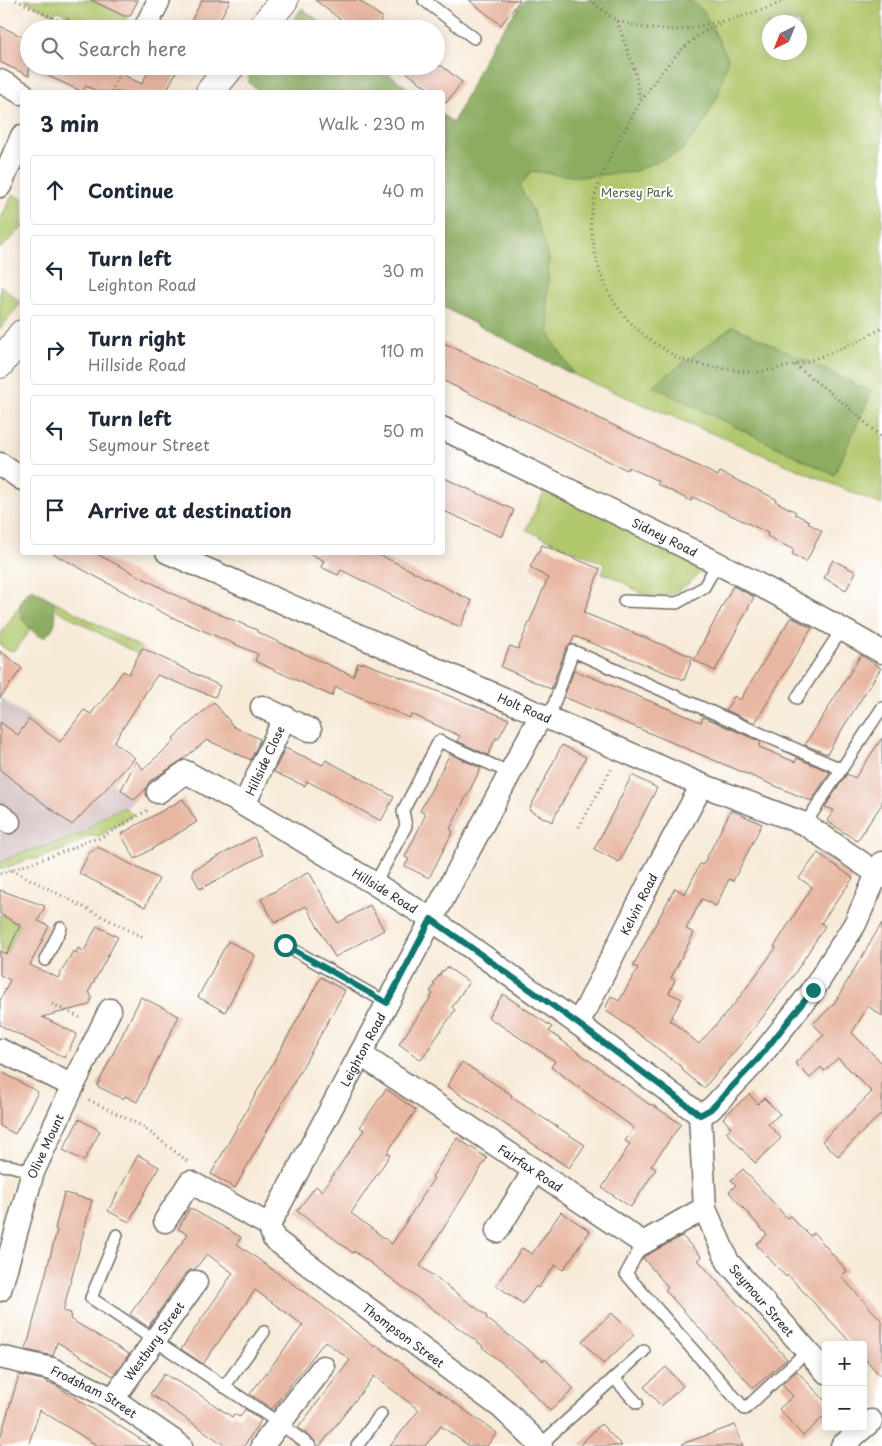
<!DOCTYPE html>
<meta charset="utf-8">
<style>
:root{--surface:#fff;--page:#f6f6f7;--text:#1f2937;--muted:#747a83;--line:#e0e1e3}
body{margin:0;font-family:"Playpen Sans",sans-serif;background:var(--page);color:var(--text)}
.controls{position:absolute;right:15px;bottom:15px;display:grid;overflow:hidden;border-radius:5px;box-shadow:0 2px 12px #0003}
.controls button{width:45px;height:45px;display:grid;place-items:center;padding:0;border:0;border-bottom:1px solid var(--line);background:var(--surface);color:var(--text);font:25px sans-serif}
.compass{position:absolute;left:762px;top:15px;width:45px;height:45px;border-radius:50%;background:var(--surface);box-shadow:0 2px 12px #0003;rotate:223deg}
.stop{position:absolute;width:15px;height:15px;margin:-11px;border:4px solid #0f766e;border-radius:50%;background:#fff}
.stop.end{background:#0f766e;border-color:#fff;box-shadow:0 1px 5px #0008}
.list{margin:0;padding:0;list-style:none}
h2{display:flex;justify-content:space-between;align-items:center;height:65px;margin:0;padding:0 20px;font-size:21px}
h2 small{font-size:16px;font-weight:400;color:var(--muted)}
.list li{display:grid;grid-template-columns:32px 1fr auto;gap:15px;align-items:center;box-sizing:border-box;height:70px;margin:0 10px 10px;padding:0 10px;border:1px solid var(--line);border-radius:5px}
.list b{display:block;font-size:19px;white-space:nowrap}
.list p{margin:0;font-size:16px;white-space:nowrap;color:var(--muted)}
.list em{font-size:16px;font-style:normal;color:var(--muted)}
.icon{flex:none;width:28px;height:28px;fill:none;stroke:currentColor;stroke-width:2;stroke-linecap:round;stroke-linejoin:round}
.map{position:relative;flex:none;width:882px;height:1446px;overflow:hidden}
.search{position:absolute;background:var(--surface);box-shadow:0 2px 12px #0003;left:20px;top:20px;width:425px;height:55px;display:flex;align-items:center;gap:12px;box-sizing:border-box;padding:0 18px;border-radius:28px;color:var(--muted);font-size:19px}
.panel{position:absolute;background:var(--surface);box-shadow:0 2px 12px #0003;left:20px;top:90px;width:425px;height:465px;border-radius:5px}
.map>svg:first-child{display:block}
.industrial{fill:#d2bfc0}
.green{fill:#b1c86d;stroke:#6e7a4c;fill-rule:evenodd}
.forest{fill:#8cac60;stroke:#5c6c46}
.building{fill:#e8b7a3}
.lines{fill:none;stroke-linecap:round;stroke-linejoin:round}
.lane-casing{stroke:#726e67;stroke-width:14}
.street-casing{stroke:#726e67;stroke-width:25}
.secondary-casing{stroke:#726e67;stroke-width:30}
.path{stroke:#726e67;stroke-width:3;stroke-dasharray:1 4;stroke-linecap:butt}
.lane{stroke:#fff;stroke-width:11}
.street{stroke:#fff;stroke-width:22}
.secondary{stroke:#fff;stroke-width:28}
.route{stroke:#0f766e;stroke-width:6}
.labels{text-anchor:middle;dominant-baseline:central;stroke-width:4;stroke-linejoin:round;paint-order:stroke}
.park-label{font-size:12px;fill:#535a3f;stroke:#fff}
.street-label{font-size:12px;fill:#2b2b2b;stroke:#fff}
</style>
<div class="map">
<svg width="882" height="1446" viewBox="0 0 882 1446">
<rect width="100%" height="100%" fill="#fff"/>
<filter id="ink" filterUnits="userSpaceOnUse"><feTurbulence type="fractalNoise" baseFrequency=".02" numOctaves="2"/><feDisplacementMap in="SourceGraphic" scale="10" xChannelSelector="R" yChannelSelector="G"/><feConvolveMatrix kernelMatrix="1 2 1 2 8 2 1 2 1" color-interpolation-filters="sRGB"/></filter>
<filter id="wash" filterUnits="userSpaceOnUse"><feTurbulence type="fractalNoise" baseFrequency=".0096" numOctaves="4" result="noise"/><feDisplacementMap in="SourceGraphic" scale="20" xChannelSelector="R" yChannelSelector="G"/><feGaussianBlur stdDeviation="1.12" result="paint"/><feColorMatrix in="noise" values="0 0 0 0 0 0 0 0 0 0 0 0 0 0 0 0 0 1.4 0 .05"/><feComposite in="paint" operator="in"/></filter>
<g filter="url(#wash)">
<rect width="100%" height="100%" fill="#f7ead7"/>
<polygon class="industrial" points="0,697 70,749 134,800 89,836 71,847 37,859 29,859 0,870"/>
<g class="green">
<polygon points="24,0 91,0 129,19 124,29 95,29 57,10 54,15"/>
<path d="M 525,0 L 882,0 L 882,505 L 574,375 L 443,307 L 442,115 L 453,123 L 494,40 ZM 770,22 L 800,22 L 800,52 L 770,52 Z"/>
<polygon points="13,194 22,199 22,228 0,249 0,220"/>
<polygon points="0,285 21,303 0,329"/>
<path d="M 548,484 L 706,566 C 690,584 670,602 645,595 C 637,592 631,586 624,583 C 617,579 610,576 602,573 L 605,564 L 526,530 Z"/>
<polygon points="52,600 142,648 139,655 57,610"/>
<polygon points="20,605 23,621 27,623 30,630 16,650 8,651 0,645 0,635"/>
<polygon points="125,807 133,815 99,836 89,836 71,847 37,859 29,859 0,870 0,863 18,854 66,840 75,835 83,833 98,820 110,813"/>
<polygon points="0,914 20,925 7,954 1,952 0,959"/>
</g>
<g class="forest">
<polygon points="525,0 689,0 703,10 728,58 718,96 701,128 680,152 633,172 578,177 531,171 520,187 534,213 549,258 547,303 551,337 574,375 443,307 443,115 453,123 494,40"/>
<polygon points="302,8 329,29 286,29"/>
<polygon points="257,66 378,66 413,92 260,92 249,83 249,76"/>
<polygon points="733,326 872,392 834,475 652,386"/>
<path d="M 32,589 L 52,600 C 56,617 59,624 45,637 C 34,636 33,630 26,623 C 16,611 18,597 32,589 Z"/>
</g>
<g id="blocks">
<g class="building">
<polygon points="91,0 138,0 130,16 124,16"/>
<polygon points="202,0 230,0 215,29 187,29"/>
<polygon points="315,0 359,0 383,18 375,29 353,29"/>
<polygon points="469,0 520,0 501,25"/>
<polygon points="0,26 29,40 29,66 105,66 142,84 151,66 179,66 166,92 99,92 86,86 83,92 29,67 29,76 0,62"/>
<polygon points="398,66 442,66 462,82 446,103 442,100 442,92 433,92"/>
<polygon points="442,342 718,476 720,472 776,499 775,501 796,512 795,514 809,521 808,523 822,531 806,562 792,554 794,550 767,536 768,533 693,497 691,501 657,484 658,481 629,467 627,470 442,380"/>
<polygon points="442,477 514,510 502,537 442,510"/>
<polygon points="542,545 600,569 584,613 693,657 684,680 574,636 571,644 566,648 551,689 501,667 510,646 518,649 548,578 530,567"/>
<polygon points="50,552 93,552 183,599 257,630 257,632 353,676 358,663 362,664 362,662 509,719 498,739 496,738 488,755 457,741 460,736 416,716 411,715 410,718 336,687 332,696 274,670 255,661 258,654 169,616"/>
<polygon points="308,552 374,552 472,601 460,627 403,601 341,570 338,575 321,567 324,561"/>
<polygon points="833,560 856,572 846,590 824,578"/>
<polygon points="733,586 754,597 715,671 694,660"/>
<polygon points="791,617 812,628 755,723 726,710 734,696 740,700"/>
<polygon points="142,648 220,686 215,697 157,675 114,742 135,758 72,825 0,770 0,722 18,735 29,719 60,742 84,710 91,714 99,703 100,704 123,671 129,674"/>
<polygon points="0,651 22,668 0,698"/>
<polygon points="861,655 881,668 851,715 827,754 805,745"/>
<polygon points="574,670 701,722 703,717 715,722 761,742 759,747 795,762 797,758 830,772 811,801 564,697"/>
<polygon points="214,702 234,727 260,739 251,760 207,740 182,760 150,781 145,790 134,800 121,790 136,761 143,769 175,741 173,738"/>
<polygon points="882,738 882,804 857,841 827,821 834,810 825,807 847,774 855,778"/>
<polygon points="562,745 586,757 552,822 529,810"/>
<polygon points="285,748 323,765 326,760 394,797 381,821 307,781 305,786 274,772"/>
<polygon points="450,754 481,768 450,829 453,831 429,878 405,866 409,859 405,857 426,814 420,811"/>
<polygon points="632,775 657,788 619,862 594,849"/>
<polygon points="183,799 197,822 135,859 121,834"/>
<polygon points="731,810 762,824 733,881 729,879 716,906 702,899 686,929 694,933 671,978 675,980 669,993 682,999 669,1021 673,1022 699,1044 735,1003 776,948 774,947 812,887 799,878 818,853 853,878 821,923 825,926 795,973 756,1026 704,1088 682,1070 683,1068 631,1028 605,1010 611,996 619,1001 638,968 633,966 675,888 685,894 700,864 703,865"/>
<polygon points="254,837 263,855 200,889 193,876 193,870"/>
<polygon points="98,847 159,879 145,907 79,873 89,853"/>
<polygon points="309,872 338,923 370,905 384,930 335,957 306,906 275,923 261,899"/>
<polygon points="0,890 45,906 38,921 49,926 30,965 58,978 73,951 76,953 78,948 84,951 97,926 118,937 89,991 92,998 89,1005 42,1017 77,1034 65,1058 0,1025 0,1001 10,980 0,975 0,951 7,954 20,925 0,914"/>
<polygon points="882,923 882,1016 868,1006 852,1033 882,1063 882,1113 838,1156 822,1141 872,1092 838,1058 824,1071 821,1067 810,1078 795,1063 824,1035 813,1024 833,1005"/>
<polygon points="228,941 255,955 225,1012 198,997"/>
<polygon points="447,967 469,982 452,1007 455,1010 421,1060 399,1044 433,994 430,992 435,985 433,984 443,970 444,971"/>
<polygon points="321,977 345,991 235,1188 211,1174"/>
<polygon points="503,994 552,1027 549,1031 650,1105 651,1104 681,1124 651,1166 656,1169 631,1207 602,1188 630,1144 625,1141 634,1128 551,1067 555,1061 488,1017"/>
<polygon points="141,997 179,1016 137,1102 125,1096 123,1099 97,1086"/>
<polygon points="462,1062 512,1095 511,1097 585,1145 569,1168 520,1135 520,1134 447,1086"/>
<polygon points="0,1071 38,1092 15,1134 0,1126"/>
<polygon points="386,1089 416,1110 387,1153 390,1155 351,1213 392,1244 434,1178 432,1177 457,1138 487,1158 420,1266 487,1316 486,1318 543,1361 545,1359 574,1389 550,1411 510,1369 482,1347 483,1346 354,1251 353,1253 297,1211 316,1186 322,1191 364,1130 360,1127"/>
<polygon points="749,1094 758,1104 764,1098 780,1114 768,1124 781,1138 755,1163 726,1132 731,1128 723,1118"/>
<polygon points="79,1119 100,1131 84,1161 63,1150"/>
<polygon points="138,1155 159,1167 129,1222 108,1211"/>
<polygon points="743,1169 787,1218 790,1216 810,1236 814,1233 847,1271 841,1276 882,1321 882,1377 863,1357 863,1345 853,1345 788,1275 786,1277 756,1244 767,1235 729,1192 736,1185 731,1180"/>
<polygon points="64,1193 92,1200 63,1311 71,1313 70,1319 129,1354 113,1376 57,1342 53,1356 26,1350 57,1230 55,1229"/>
<polygon points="190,1208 241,1237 237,1244 322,1305 375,1347 376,1345 393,1357 409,1369 408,1370 497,1433 487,1446 469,1446 441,1426 425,1446 390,1446 419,1410 374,1376 320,1446 318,1446 314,1440 298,1428 350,1360 325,1341 272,1409 250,1394 303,1325 255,1290 203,1364 181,1349 233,1273 207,1254 195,1269 190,1270 185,1274 148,1327 130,1314 188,1234 178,1229"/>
<polygon points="561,1212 590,1231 563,1270 555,1265 538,1288 536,1286 523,1304 496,1285 522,1248 532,1254"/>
<polygon points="682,1236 702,1257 698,1260 787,1359 753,1388 665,1290 668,1287 643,1258 645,1256"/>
<polygon points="612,1313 634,1335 603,1364 582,1341"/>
<polygon points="666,1367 683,1386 661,1406 644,1387"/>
<polygon points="797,1371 826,1402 826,1414 803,1436 779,1409 793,1396 782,1385"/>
<polygon points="164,1374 194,1391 232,1417 234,1414 240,1417 245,1409 261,1420 244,1446 226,1446 150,1394"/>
<polygon points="19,1375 48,1381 47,1383 55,1385 151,1446 98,1446 40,1410 28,1446 0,1446 0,1438"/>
<polygon points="601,1424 622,1446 579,1446"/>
<polygon points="735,1425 743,1446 683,1446 682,1444"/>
</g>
</g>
</g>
<g filter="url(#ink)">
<use href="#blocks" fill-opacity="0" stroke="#726e67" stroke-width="1"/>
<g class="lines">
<defs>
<g id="lane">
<polyline points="424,0 474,38"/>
<polyline points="624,601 677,603 704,587 717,564"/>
<polyline points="797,698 842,629"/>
<polyline points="549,718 573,651 841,769"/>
<polyline points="805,824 882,708"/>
<polyline points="375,884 406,826 403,811 439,741 510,773"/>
<polyline points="285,945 387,1003"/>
<polyline points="45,960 61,928"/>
<polyline points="0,1165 11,1166 33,1172"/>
<polyline points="117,1235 91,1298 279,1423 310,1446"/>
<polyline points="643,1243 626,1274 745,1409 806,1352"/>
<polyline points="614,1378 637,1403"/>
<polyline points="224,1387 264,1332"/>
<polyline points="540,1445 644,1351"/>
<polyline points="357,1446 381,1414"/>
</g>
<g id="street">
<polyline points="145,28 159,0"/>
<polyline points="0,81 22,93"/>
<polyline points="0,186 22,136"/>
<path id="s1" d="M 442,428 C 590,501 740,570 882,652"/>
<polyline points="0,464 22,479"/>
<path id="s2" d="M 167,552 L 702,785 L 805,824 L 882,877"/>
<polyline points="262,707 310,730"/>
<path id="s3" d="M 158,792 L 186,772 L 244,805 L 375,884 L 431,919 L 577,1023 L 700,1115"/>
<path id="s4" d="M 244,805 L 285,717"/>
<polyline points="0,815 9,822"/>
<path id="s5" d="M 577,1023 L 587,1007 L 651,879 L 702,785"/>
<polyline points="0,1050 73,1086"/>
<path id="s6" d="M 360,1054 L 643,1243 L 696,1213 L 705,1209"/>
<polyline points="165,1221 190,1182 269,1225"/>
<path id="s7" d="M 269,1225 L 541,715"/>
<path id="s8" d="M 269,1225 L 274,1239 L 502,1408 L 541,1446"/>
<polyline points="497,1231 534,1171"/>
<path id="s9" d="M 0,1290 L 33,1172 L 73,1086 L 110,1010"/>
<path id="s10" d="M 0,1357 L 52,1369 L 113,1399 L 181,1446"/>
<polyline points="826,1372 728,1262 705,1209 700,1115 711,1109 759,1058 813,990 855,924 882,863"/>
<path id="s11" d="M 113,1399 L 196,1282"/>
<polyline points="262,1446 323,1367"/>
<polyline points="842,1446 871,1421"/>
</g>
<g id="secondary">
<polyline points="261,29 284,0"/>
<polyline points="210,92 231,66"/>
<polyline points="0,364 22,334"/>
</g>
</defs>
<use href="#lane" class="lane-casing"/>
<use href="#street" class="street-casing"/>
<use href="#secondary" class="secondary-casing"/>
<g class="path">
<polyline points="16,0 64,23 66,18 88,29"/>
<polyline points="590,0 617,21 645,28 680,30 722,21"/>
<path d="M 785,0 C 757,15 724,17 698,36 C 666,60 645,93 626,127 C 610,155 594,185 591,218 C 589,227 593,238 594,247 C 601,291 624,324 661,347 C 667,351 674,356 680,359 C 695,364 713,367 728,369 C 737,370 746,372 754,372 C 796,369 846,349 882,328"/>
<polyline points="617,21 635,71 640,100"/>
<polyline points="111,92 123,66"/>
<polyline points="795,365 852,410 882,438"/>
<polyline points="579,827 612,768"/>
<polyline points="12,870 144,938"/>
<polyline points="0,874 71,849 89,840 98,839 148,810"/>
<polyline points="52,1004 83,1019"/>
<polyline points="89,1100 142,1126 187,1161"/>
</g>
<use href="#lane" class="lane"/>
<use href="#street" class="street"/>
<use href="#secondary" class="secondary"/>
</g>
</g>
<g class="lines" filter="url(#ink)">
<polyline class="route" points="285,945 387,1003 431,919 577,1023 700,1115 711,1109 759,1058 813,990"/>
</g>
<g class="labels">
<g class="park-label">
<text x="637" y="192">Mersey Park</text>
</g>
<g class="street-label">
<text stroke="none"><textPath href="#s1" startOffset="248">Sidney Road</textPath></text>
<text stroke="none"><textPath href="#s2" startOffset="390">Holt Road</textPath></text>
<text stroke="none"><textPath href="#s4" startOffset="49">Hillside Close</textPath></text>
<text stroke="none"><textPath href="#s3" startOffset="266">Hillside Road</textPath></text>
<text stroke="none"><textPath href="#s5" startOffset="134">Kelvin Road</textPath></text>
<text stroke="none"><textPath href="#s7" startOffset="199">Leighton Road</textPath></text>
<text stroke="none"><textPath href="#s9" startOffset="151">Olive Mount</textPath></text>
<text stroke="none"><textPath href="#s6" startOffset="205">Fairfax Road</textPath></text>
<text transform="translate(762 1300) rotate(49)">Seymour Street</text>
<text stroke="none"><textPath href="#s8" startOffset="176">Thompson Street</textPath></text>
<text stroke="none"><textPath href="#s11" startOffset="71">Westbury Street</textPath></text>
<text stroke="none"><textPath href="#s10" startOffset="101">Frodsham Street</textPath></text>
</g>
</g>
</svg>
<div class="controls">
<button>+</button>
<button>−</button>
</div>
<svg class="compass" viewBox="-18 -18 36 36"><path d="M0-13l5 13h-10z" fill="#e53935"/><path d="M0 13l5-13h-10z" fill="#747a83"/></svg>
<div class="stop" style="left:285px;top:945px"></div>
<div class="stop end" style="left:813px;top:990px"></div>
<div class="search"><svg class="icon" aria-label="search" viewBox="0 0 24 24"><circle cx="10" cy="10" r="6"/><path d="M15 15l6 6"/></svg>Search here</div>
<section class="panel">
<h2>3 min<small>Walk · 230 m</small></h2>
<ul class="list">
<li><svg class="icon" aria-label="ahead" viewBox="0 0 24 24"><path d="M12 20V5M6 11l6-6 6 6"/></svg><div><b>Continue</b></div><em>40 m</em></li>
<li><svg class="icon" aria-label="left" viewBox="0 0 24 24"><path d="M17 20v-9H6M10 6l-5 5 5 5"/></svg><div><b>Turn left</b><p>Leighton Road</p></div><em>30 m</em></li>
<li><svg class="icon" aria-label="right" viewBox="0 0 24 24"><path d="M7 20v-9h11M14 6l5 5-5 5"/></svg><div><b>Turn right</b><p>Hillside Road</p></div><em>110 m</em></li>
<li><svg class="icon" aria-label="left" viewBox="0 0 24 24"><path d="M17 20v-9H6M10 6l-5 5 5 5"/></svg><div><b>Turn left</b><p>Seymour Street</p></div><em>50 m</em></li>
<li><svg class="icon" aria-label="arrive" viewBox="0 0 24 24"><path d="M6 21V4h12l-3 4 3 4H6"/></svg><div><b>Arrive at destination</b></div></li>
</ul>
</section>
</div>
